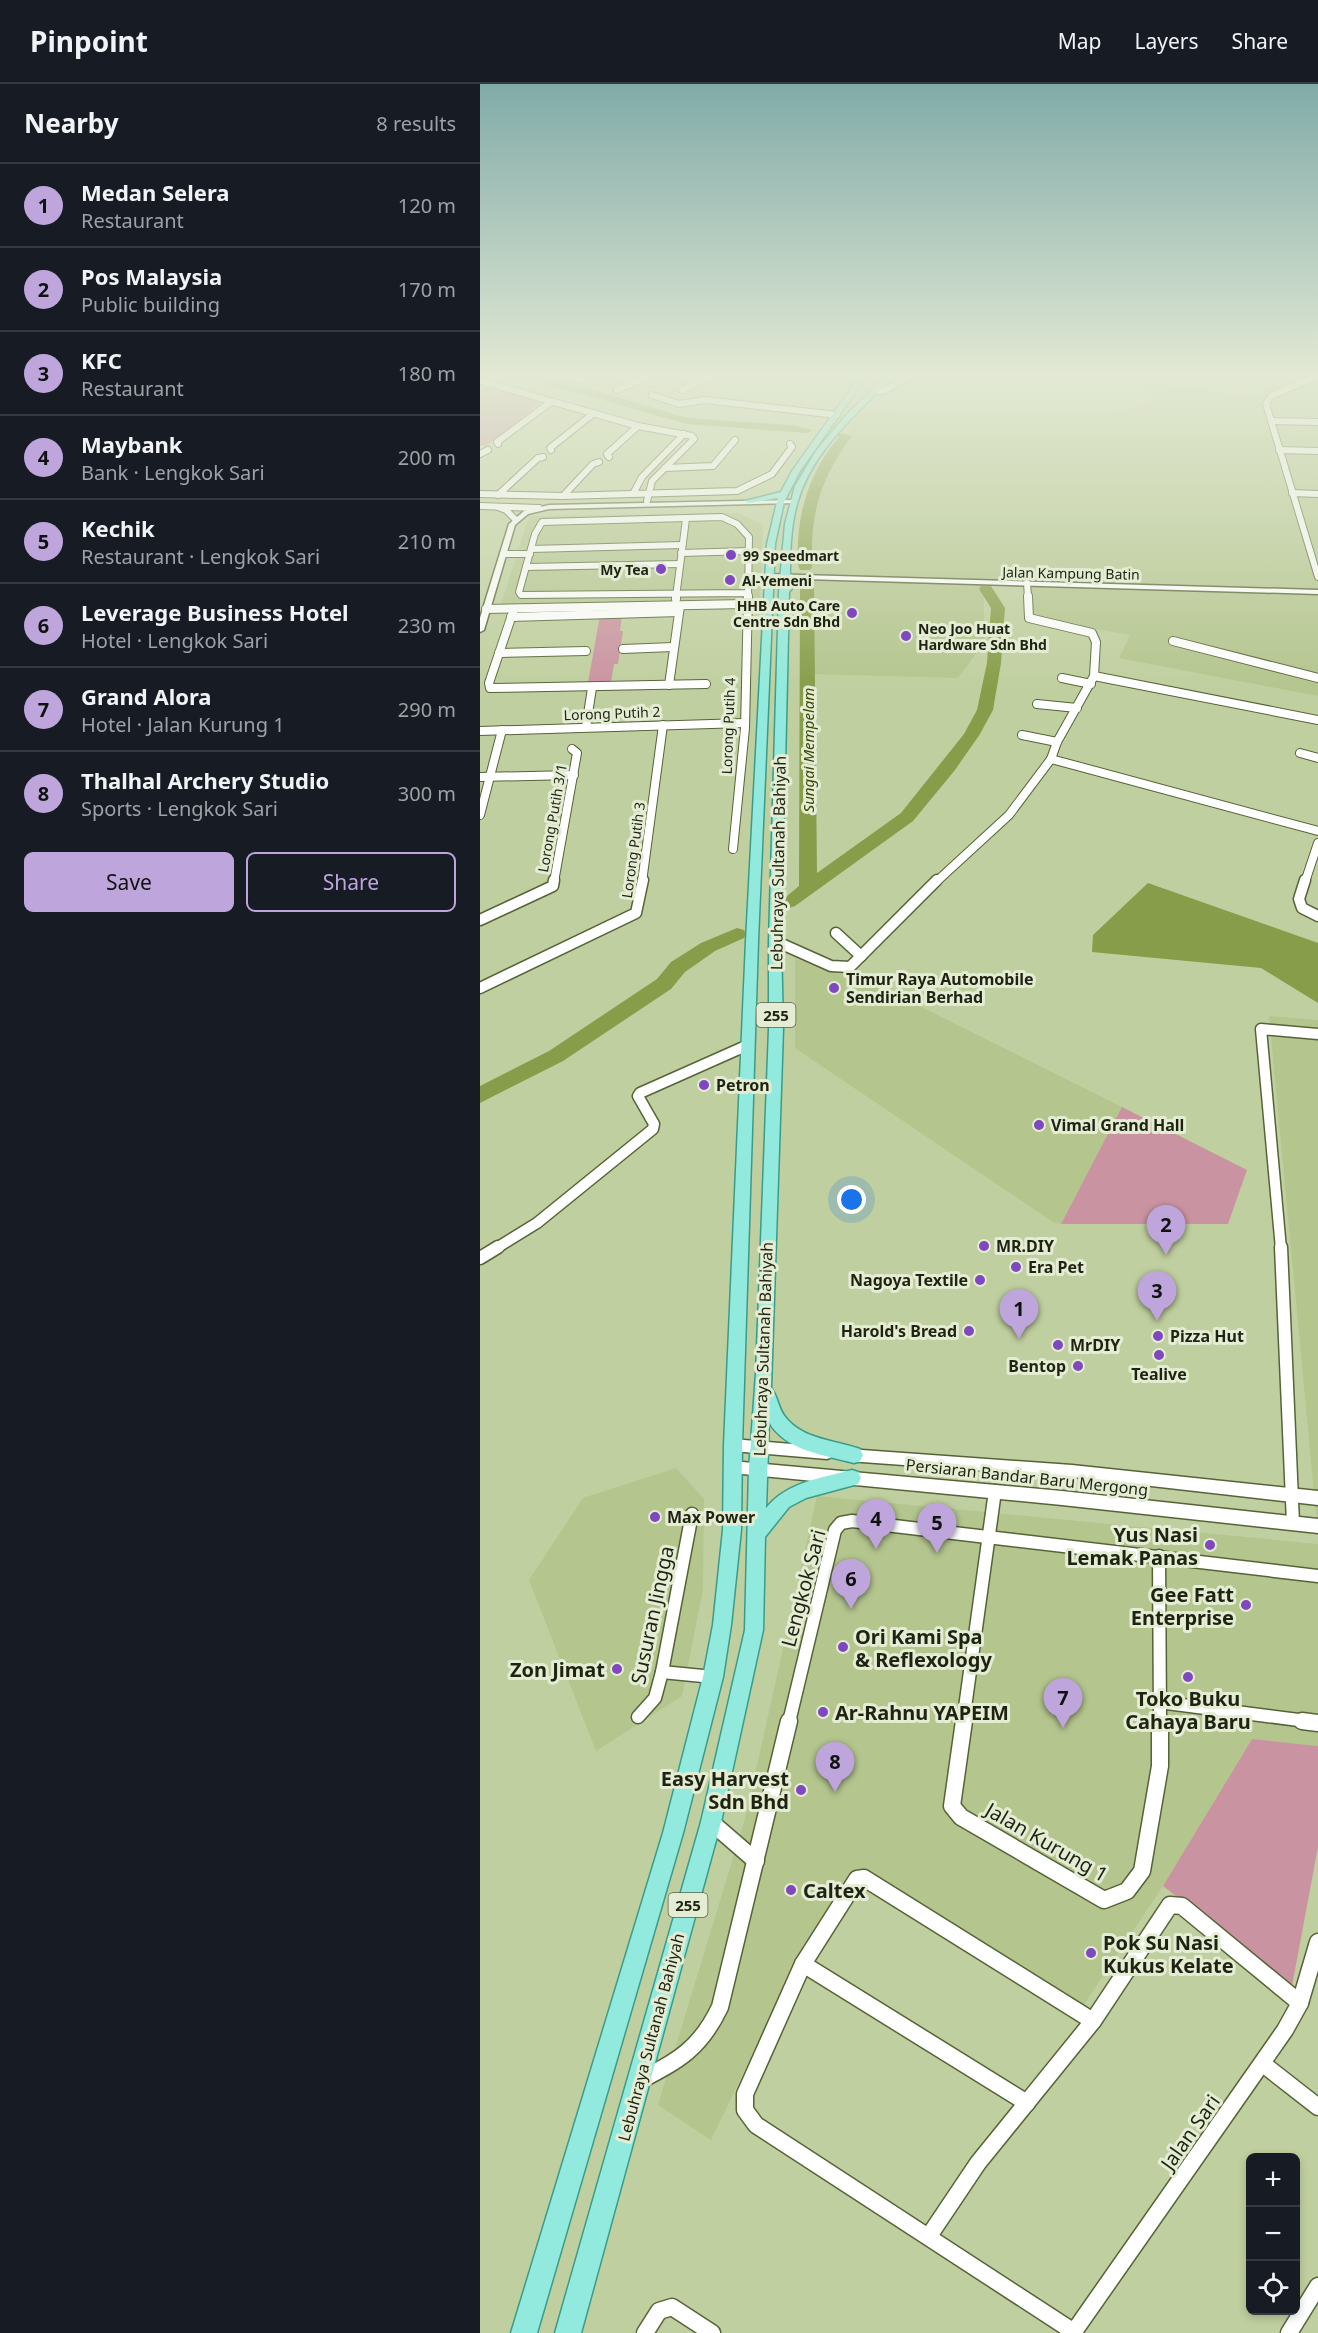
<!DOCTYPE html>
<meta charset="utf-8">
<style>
:root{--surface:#171b24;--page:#242831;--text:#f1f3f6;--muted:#9ea1a6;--line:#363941;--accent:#bea6dd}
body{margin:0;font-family:"Noto Sans",sans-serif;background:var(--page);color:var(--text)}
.controls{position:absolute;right:18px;bottom:18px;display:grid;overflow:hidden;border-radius:9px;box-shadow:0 3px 9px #0003}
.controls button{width:54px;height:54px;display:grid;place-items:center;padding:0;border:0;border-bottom:2px solid var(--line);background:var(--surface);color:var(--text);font:30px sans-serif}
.you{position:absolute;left:372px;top:1116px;width:21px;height:21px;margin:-15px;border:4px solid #fff;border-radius:50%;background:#1a73e8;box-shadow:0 0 0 9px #1a73e833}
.badge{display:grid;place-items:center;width:39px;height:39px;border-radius:50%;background:var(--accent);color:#111;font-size:20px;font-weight:700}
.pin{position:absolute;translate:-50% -50px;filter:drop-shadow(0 2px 3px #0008)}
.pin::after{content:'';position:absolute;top:32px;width:21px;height:18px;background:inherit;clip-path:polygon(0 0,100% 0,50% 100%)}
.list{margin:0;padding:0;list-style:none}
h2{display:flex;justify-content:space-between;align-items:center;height:78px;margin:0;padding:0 24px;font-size:26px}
h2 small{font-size:20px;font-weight:400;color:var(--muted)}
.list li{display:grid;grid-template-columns:39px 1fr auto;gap:18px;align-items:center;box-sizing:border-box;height:84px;padding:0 24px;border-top:2px solid var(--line)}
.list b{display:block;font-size:22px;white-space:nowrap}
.list p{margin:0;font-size:20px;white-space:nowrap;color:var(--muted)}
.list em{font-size:20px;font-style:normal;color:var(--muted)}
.actions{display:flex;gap:12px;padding:18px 24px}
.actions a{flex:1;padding:14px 0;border:2px solid var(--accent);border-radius:9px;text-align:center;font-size:21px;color:var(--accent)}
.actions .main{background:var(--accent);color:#111}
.icon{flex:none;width:33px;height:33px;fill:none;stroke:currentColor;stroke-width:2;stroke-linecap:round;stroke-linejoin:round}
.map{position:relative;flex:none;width:838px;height:2249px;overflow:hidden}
header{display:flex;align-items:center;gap:36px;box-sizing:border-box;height:84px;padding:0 30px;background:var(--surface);border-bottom:2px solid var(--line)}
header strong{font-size:28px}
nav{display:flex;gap:33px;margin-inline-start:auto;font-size:21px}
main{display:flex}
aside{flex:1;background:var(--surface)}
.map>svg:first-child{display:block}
.built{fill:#b4c58e}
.green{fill:#ca93a1}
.water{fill:#879d49}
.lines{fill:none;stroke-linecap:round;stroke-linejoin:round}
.river{fill:#879d49;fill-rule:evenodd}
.minor-far4-casing{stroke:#566337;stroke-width:8}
.minor-far3-casing{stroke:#566337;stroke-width:10}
.minor-far2-casing{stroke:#566337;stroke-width:13}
.minor-far1-casing{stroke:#566337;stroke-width:15}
.minor-casing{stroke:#566337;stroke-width:19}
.tertiary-casing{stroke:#566337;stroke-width:3}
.primary-casing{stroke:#3a9c88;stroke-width:3}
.minor-far4{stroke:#fff;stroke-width:6}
.minor-far3{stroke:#fff;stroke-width:8}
.minor-far2{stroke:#fff;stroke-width:10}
.minor-far1{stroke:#fff;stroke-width:12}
.minor{stroke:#fff;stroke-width:16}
.tertiary{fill:#fff;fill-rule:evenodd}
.primary{fill:#91eadd;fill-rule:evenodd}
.poi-dot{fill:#7f48bf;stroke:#e4ecd4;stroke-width:2}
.labels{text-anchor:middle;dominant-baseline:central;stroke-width:6;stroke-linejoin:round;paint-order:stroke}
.far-poi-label{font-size:14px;font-weight:bold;fill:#1f2412;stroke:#e4ecd4;text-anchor:start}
.far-street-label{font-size:14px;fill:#1f2412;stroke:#e4ecd4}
.far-water-label{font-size:15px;font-style:italic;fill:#384604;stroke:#e4ecd4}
.shield{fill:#e4ecd4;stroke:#5a604c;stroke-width:1.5}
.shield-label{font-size:15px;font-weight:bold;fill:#1f2412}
.street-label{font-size:16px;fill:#1f2412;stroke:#e4ecd4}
.poi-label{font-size:16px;font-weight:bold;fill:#1f2412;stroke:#e4ecd4;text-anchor:start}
.near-poi-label{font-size:20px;font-weight:bold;fill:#1f2412;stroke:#e4ecd4;text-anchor:end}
.near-street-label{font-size:20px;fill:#1f2412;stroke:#e4ecd4}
</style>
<header>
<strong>Pinpoint</strong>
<nav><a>Map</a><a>Layers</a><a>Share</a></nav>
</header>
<main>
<aside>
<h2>Nearby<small>8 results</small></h2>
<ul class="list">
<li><span class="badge">1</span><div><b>Medan Selera</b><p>Restaurant</p></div><em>120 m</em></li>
<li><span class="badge">2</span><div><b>Pos Malaysia</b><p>Public building</p></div><em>170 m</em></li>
<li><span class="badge">3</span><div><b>KFC</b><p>Restaurant</p></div><em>180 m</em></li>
<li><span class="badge">4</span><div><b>Maybank</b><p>Bank · Lengkok Sari</p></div><em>200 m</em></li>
<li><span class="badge">5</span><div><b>Kechik</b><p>Restaurant · Lengkok Sari</p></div><em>210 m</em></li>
<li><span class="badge">6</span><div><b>Leverage Business Hotel</b><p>Hotel · Lengkok Sari</p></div><em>230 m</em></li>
<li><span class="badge">7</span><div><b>Grand Alora</b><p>Hotel · Jalan Kurung 1</p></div><em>290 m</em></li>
<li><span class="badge">8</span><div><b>Thalhal Archery Studio</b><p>Sports · Lengkok Sari</p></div><em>300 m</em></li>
</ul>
<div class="actions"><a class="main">Save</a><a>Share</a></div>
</aside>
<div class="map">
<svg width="838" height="2249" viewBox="0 0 838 2249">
<rect width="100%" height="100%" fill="#c0cf9f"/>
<g class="built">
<polygon points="812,292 838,292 838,612 639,574 650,551 554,534 551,532 549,502 504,501 504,559 478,594 331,590 330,448 338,407 346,387 380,327 460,331 630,330 672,319 668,297 771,313"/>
<polygon points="258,429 283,440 280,516 21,520 49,432"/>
<polygon points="315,875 369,887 642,1023 581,1140 573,1138 315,964"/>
<polygon points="789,932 838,936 838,1451"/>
<polygon points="196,1384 224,1415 223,1505 202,1612 116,1667 49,1496 103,1414"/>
<polygon points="337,1412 838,1460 838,1662 772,1655 683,1802 603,1922 376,1787 321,1869 231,2056 178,2021 266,1731"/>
</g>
<g class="green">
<polygon points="0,299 63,317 6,362 0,361"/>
<polygon points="120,531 142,531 140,547 143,547 138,580 134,580 131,598 108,599"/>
<polygon points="642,1023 767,1086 748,1140 581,1140"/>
<polygon points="772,1655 838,1662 838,1763 812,1902 683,1802"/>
</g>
<polygon class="water" points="668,799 838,859 838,919 781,884 612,868 613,851"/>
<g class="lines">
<g class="river">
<polygon points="57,292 68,292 207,334 312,341 333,346 327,349 207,340 62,299"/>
<path d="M 358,349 L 372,352 C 340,395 330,429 332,483 L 330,486 L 320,486 C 316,478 318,467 318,458 C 320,419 333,384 358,354 Z"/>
<polygon points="327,499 334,503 337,789 421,729 484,650 497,626 507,579 511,524 499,505 501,502 511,502 525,524 521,579 513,626 500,650 475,686 433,737 315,822 309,824 300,818 319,802 320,503"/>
<polygon points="257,844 264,846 266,850 264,854 235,867 205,888 191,905 83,977 0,1019 0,1002 69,967 177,895 191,878 221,859"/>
</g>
<defs>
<g id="minor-far4">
<polyline points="836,292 791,312 786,320 838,493"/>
<polyline points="97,296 107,292"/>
<polyline points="0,297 158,342 212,352 214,355 172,397 167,417"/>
<polyline points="137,306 170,292"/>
<polyline points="202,306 230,292"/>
<polyline points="393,307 404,307 430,292"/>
<polyline points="172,311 199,320 225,316 357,331"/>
<polyline points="791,337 838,338"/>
<polyline points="18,360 17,358 71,318"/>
<polyline points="71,366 70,364 114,329"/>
<polyline points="799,366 838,367"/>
<polyline points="0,370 8,366"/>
<polyline points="129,373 127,370 158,342"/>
<polyline points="185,384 233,382 255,356"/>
<polyline points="812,409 838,410"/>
<polyline points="0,410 83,412 257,407 292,390 312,363 310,360"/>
<polyline points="153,410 162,393 204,350"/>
<polyline points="18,411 58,374 63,373"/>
<polyline points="83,412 113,380 119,378"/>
<polyline points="0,422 59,424"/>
<polyline points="18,423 26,426 35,435"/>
<polyline points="51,465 202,461"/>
<polyline points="201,469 269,467"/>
<polyline points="23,470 50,470"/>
<polyline points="46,483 200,480"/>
<polyline points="547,499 548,513"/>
<polyline points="267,509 41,511 39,508 55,450 62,438 242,433 257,440 269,453 268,513"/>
<polyline points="196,513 206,435"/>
</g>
<g id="minor-far3">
<polyline points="196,515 196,512"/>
<polyline points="6,525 266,520"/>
<polyline points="34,525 9,599 10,604 226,600"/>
<polyline points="31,533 199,528"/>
<polyline points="693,557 838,594"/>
<polyline points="143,565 193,563"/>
<polyline points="19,569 106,567"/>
<polyline points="614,592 838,636"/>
<polyline points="582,594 611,600"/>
<polyline points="189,601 200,522"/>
<polyline points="557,620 597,624"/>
<polyline points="106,643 112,604"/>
<polyline points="0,647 264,639"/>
<polyline points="542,651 577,658"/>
<polyline points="820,669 838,674"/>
<polyline points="571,675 838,747"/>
<polyline points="0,693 94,691"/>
<polyline points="0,731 22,646"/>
<polyline points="253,765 265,644 268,512"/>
<polyline points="74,798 97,669 92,665"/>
<polyline points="162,798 183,641"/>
<polyline points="456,798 529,731 571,675 577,658 614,592 616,558 612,549 549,534 548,512"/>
<polyline points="825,798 838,759"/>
</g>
<g id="minor-far2">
<polyline points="825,796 819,815 822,824 838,832"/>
<polyline points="0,836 73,802 74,796"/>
<polyline points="356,849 381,872"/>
<polyline points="295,857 351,882 370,883 457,796"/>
<polyline points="0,904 156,829 163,796"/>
<polyline points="15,1165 57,1139 173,1045 174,1040 158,1012 160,1009 268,961"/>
<polyline points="801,1165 781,945 838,950"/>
</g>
<g id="minor-far1">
<polyline points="801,1163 813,1439"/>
<polyline points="0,1174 18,1163"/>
<polyline points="679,1472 680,1638"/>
<polyline points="182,1588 233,1593"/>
<polyline points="679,1618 834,1638"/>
<polyline points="158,1633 175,1614 182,1588 212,1430"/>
<polyline points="309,1638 355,1446 361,1439 372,1437 838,1492"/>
<polyline points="483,1638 515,1407"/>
</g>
<g id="minor">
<polyline points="484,1637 472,1722 481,1733 624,1816 647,1807 662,1787 680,1682 680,1637"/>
<polyline points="822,1637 838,1639"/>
<polyline points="231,1738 276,1777"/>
<polyline points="323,1880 547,2019"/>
<polyline points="783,1980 838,2023"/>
<path d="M 159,1997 C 199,1976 220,1965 240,1923 L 309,1637"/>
<polyline points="449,2152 498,2079 613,1937 690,1821 702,1822 820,1919"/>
<polyline points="594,2248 276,2041 265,2026 265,2010 323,1880 377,1795 384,1794 613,1937"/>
<polyline points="165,2249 179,2227 192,2223 232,2249"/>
<polyline points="593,2249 805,1946 820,1919 838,1858"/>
<polyline points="809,2249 838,2202"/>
</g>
<g id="tertiary">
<polygon points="313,416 315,417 315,419 69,425 48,430 35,441 4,546 0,548 0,534 29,440 44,427 69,421"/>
<polygon points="287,490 838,506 838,510 290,494 287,494"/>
<polygon points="253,1355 347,1363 352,1365 354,1369 352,1373 347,1375 253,1367 248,1365 246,1361 248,1357"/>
<polygon points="368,1365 592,1381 838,1407 838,1421 592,1393 368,1377 363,1375 361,1371 363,1367"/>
<polygon points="252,1377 582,1407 838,1435 838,1449 582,1421 252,1389 247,1388 245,1383 247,1378"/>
</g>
<g id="primary">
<polygon points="380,292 387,292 320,387 304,418 295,460 278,857 262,1361 261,1446 251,1541 243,1593 203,1749 57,2249 31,2249 183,1749 223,1593 233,1541 243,1446 244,1361 266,857 287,460 298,414 269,419 265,417 301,408 312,387"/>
<path d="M 406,292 L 414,292 C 377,330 332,366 317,420 C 310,445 310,472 310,498 L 324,494 L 329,497 L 314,502 L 309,508 L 301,857 L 303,945 L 291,1304 C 298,1312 298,1325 306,1334 C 324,1356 355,1356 380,1365 L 383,1371 L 380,1377 L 374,1379 C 345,1371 305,1367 289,1338 L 286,1424 C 307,1398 341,1394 372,1386 L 378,1388 L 381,1394 L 378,1400 L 326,1414 L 309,1423 L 285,1453 L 283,1546 L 241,1738 L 101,2249 L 75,2249 L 221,1738 L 265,1546 L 269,1385 L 276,1289 L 289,945 L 289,857 L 299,508 L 305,440 L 315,402 L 336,367 L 366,331 Z"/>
</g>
</defs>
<use href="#minor-far4" class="minor-far4-casing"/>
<use href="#minor-far3" class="minor-far3-casing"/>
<use href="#minor-far2" class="minor-far2-casing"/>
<use href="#minor-far1" class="minor-far1-casing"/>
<use href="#minor" class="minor-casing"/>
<use href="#tertiary" class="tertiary-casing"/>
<use href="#primary" class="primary-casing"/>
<use href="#minor-far4" class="minor-far4"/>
<use href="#minor-far3" class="minor-far3"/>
<use href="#minor-far2" class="minor-far2"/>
<use href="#minor-far1" class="minor-far1"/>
<use href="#minor" class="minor"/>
<use href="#tertiary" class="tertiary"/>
<use href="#primary" class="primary"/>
</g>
<linearGradient id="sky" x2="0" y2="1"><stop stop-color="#81aba8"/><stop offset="0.48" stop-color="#e3e9d4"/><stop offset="1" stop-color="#e3e9d4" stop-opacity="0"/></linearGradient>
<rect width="838" height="607" fill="url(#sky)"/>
<g class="poi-dot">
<circle cx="251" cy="471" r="6"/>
<circle cx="181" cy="485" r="6"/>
<circle cx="250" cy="496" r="6"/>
<circle cx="372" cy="529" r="6"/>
<circle cx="426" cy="552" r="6"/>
<circle cx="354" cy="904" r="6"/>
<circle cx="224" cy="1001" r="6"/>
<circle cx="559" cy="1041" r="6"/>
<circle cx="504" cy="1162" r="6"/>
<circle cx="536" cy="1183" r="6"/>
<circle cx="500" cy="1196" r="6"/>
<circle cx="489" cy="1247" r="6"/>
<circle cx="678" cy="1252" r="6"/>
<circle cx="578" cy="1261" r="6"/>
<circle cx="679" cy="1271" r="6"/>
<circle cx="598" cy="1282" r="6"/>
<circle cx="175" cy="1433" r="6"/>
<circle cx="730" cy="1461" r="6"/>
<circle cx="766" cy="1521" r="6"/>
<circle cx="363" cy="1563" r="6"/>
<circle cx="137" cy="1585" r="6"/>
<circle cx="708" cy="1593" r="6"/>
<circle cx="343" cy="1628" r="6"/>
<circle cx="321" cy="1706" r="6"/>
<circle cx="311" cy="1806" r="6"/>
<circle cx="611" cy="1869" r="6"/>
</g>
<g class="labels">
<g class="far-poi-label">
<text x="263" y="471">99 Speedmart</text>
<text x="169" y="485" text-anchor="end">My Tea</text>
<text x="262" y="496">Al-Yemeni</text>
<text x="360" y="521" text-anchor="end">HHB Auto Care<tspan x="360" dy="16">Centre Sdn Bhd</tspan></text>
<text x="438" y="544">Neo Joo Huat<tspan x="438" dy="16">Hardware Sdn Bhd</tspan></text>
</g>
<g class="far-street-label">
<text transform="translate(591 489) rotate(1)">Jalan Kampung Batin</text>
<text transform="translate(132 629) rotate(-2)">Lorong Putih 2</text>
<text transform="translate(248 642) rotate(-88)">Lorong Putih 4</text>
<text transform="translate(72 734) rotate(-80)">Lorong Putih 3/1</text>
<text transform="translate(153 766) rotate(-82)">Lorong Putih 3</text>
</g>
<g class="far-water-label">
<text transform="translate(328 666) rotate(-90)">Sungai Mempelam</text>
</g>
<g class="shield">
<rect x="276.5" y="919" width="39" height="24" rx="4.5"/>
<rect x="188.5" y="1809" width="39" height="24" rx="4.5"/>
</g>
<g class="shield-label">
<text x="296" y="931">255</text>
<text x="208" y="1821">255</text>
</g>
<g class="street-label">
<text transform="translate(298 779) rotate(-89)">Lebuhraya Sultanah Bahiyah</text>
<text transform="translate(283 1265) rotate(-88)">Lebuhraya Sultanah Bahiyah</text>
<text transform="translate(547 1393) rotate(6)">Persiaran Bandar Baru Mergong</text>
<text transform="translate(171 1953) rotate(-75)">Lebuhraya Sultanah Bahiyah</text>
</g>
<g class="poi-label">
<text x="366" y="895">Timur Raya Automobile<tspan x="366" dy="18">Sendirian Berhad</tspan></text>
<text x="236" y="1001">Petron</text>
<text x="571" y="1041">Vimal Grand Hall</text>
<text x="516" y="1162">MR.DIY</text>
<text x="548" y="1183">Era Pet</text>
<text x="488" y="1196" text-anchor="end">Nagoya Textile</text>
<text x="477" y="1247" text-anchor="end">Harold's Bread</text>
<text x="690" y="1252">Pizza Hut</text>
<text x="590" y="1261">MrDIY</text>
<text x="586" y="1282" text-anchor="end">Bentop</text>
<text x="679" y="1290" text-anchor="middle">Tealive</text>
<text x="187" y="1433">Max Power</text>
</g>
<g class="near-poi-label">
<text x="718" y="1450">Yus Nasi<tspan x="718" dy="23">Lemak Panas</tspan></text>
<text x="754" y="1510">Gee Fatt<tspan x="754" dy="23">Enterprise</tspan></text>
<text x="375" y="1552" text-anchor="start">Ori Kami Spa<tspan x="375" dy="23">&amp; Reflexology</tspan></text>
<text x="125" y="1585">Zon Jimat</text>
<text x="708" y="1614" text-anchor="middle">Toko Buku<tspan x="708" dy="23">Cahaya Baru</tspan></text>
<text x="355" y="1628" text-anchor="start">Ar-Rahnu YAPEIM</text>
<text x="309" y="1694">Easy Harvest<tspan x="309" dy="23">Sdn Bhd</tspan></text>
<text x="323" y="1806" text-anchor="start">Caltex</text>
<text x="623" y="1858" text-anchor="start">Pok Su Nasi<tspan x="623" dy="23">Kukus Kelate</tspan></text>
</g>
<g class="near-street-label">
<text transform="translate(323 1504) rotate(-75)">Lengkok Sari</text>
<text transform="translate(172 1531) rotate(-78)">Susuran Jingga</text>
<text transform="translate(567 1758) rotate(30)">Jalan Kurung 1</text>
<text transform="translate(710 2048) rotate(-55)">Jalan Sari</text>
</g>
</g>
</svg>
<div class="controls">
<button>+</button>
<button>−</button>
<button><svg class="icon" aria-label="locate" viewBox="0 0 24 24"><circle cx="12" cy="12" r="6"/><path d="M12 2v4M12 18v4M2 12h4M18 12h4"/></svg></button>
</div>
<div class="you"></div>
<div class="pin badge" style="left:539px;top:1255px">1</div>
<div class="pin badge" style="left:686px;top:1171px">2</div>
<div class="pin badge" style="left:677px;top:1237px">3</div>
<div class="pin badge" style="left:396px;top:1465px">4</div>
<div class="pin badge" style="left:457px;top:1469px">5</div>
<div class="pin badge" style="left:371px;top:1525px">6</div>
<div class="pin badge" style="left:583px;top:1644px">7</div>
<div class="pin badge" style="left:355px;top:1708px">8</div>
</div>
</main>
